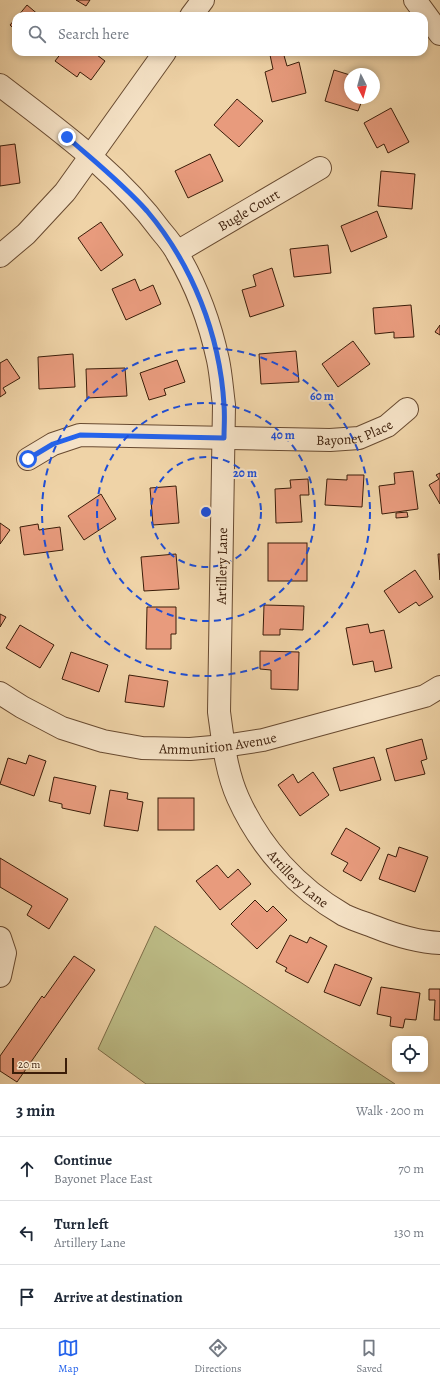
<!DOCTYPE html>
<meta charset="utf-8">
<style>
:root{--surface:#fff;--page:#f2f2f3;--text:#1f2937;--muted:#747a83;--line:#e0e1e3;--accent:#2563eb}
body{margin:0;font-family:Alegreya,serif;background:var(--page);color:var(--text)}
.controls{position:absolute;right:12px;bottom:12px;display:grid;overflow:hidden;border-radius:8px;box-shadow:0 2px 6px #0003}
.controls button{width:36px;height:36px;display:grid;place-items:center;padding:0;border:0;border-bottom:1px solid var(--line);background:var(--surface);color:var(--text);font:20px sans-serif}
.compass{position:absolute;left:344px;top:68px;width:36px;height:36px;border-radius:50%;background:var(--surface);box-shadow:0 2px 6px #0003;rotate:174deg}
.scale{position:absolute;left:12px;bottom:10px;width:55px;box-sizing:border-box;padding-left:4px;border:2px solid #3b1d09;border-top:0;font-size:11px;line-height:14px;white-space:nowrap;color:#3b1d09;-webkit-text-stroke:3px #f5e2c6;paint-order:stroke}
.stop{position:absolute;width:12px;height:12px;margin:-9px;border:3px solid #2563eb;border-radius:50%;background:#fff}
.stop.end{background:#2563eb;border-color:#fff;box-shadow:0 1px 4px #0008}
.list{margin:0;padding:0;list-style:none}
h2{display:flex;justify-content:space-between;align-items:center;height:52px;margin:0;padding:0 16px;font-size:17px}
h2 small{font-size:13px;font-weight:400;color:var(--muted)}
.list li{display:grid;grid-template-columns:26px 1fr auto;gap:12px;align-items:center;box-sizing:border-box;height:64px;padding:0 16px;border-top:1px solid var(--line)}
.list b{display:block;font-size:15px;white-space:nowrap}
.list p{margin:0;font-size:13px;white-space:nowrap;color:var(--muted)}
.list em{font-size:13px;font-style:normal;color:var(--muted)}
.icon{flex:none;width:22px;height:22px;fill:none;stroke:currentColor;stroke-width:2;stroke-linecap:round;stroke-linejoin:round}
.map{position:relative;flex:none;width:440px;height:1084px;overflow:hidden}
.search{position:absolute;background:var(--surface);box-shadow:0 2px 6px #0003;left:12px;right:12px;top:12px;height:44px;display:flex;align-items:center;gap:10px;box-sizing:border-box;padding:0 14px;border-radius:12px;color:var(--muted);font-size:15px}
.sheet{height:244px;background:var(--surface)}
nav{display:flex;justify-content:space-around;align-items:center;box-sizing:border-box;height:56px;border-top:1px solid var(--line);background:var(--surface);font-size:11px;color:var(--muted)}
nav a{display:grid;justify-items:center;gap:2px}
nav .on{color:var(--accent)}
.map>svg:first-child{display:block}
.green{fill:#bcbb85;stroke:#7c6c47}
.building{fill:#e89b7d;stroke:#3b1d09}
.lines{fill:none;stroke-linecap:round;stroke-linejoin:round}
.minor-casing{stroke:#684a30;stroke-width:24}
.minor{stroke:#f5e2c6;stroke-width:22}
.route{stroke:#2563eb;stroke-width:5}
.ring{fill:none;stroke:#1d4ed8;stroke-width:2;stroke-dasharray:7 5}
.labels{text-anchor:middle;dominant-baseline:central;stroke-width:4;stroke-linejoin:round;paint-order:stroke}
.street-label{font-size:14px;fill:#3b1d09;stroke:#f5e2c6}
.centre{fill:#1d4ed8;stroke:#f5e2c6;stroke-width:2}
.ring-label{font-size:12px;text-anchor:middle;font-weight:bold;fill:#1d4ed8;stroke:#f5e2c6;stroke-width:4;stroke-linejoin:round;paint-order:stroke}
</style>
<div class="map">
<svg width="440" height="1084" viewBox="0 0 440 1084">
<rect width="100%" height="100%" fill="#efd3a7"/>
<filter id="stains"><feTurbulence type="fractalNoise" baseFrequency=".005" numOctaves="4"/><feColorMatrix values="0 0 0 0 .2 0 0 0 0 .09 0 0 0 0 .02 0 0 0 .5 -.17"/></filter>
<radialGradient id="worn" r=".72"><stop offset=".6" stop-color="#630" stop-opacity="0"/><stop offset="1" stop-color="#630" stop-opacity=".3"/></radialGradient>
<polygon class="green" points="155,926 395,1084 146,1084 98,1049"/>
<g class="building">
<polygon points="76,0 90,0 86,6"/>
<polygon points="27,5 40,16 18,16"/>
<polygon points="16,18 16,31 10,25"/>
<polygon points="62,52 93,52 105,61 91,80 80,72 77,77 55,61"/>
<polygon points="283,52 287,66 299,62 306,93 272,102 265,72 273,69 270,55"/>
<polygon points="334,70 350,75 350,98 363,98 358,111 325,101"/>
<polygon points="237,99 263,121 239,147 214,125"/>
<polygon points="391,108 409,142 388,153 384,144 377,148 364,123"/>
<polygon points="15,144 20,183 0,186 0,146"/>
<polygon points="210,154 223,181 188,198 175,171"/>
<polygon points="381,171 415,174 412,209 378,206"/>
<polygon points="377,211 387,237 351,252 341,226"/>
<polygon points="101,222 123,255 101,271 78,238"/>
<polygon points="328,245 331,273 294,277 290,249"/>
<polygon points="272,268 284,306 250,317 242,290 256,286 253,275"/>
<polygon points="135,279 140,291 153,285 161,304 126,320 112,289"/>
<polygon points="411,305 414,337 394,338 394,332 375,334 373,308"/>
<polygon points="440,325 440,335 435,332"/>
<polygon points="353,341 370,364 338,387 322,364"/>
<polygon points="296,351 299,382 261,384 259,354"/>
<polygon points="73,354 75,387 39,389 38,357"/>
<polygon points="7,359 20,378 3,388 6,393 0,397 0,363"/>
<polygon points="177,360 185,382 164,389 166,395 149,400 140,373"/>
<polygon points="125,368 127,396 87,398 86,369"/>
<polygon points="413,471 418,509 382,514 379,486 395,484 394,473"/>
<polygon points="440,473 440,504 429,485 439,479 436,475"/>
<polygon points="347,475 364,475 362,507 325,505 327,479 347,480"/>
<polygon points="308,479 309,495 300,495 302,522 276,523 275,489 291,488 290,480"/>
<polygon points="176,486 179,523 153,525 150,488"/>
<polygon points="101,494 116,519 84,540 68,516"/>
<polygon points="407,512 408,517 396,518 396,513"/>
<polygon points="0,523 10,530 0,544"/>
<polygon points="38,524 39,530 60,527 63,550 24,555 20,527"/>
<rect x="268" y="543" width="39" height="38"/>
<polygon points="176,554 179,589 144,591 141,557"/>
<polygon points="438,554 440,554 440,580"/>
<polygon points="415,570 433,597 419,606 416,602 399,613 384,591"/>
<polygon points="264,605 304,606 303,630 280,629 280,635 263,635"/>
<polygon points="147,607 176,607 176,634 171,634 171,649 146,649"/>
<polygon points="0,614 6,617 0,627"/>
<polygon points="368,624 370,633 384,630 392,668 375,672 373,661 353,665 346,628"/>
<polygon points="20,625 54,645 40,668 6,648"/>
<polygon points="260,651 299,652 298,690 271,689 271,670 260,669"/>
<polygon points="71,652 108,665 99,692 62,679"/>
<polygon points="129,675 168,681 164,707 125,702"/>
<polygon points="422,739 427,759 421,761 425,774 395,781 386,749"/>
<polygon points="29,755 46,761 34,796 0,784 8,758 26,764"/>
<polygon points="374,757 381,780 340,791 333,768"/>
<polygon points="313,772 329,795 300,816 278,785 293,774 298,783"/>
<polygon points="54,777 96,786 90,814 62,808 62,804 49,801"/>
<polygon points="110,790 128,793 127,799 143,802 138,831 104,826"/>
<rect x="158" y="798" width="36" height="32"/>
<polygon points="346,828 380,848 361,881 343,871 348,863 331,854"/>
<polygon points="399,847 428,857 415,892 379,879 388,854 396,857"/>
<polygon points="0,858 68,899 49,929 27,915 32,906 0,887"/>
<polygon points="217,865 228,878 238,869 251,884 220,910 196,881"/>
<polygon points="255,900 267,912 273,906 287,920 257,949 231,924"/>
<polygon points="290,935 307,943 310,937 327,946 308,983 285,971 287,968 276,962"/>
<polygon points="74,956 95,970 17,1082 0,1071 0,1056 42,996 44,998"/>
<polygon points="335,964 372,978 360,1006 324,992"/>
<polygon points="381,987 420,993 416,1020 405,1019 403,1028 390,1026 391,1017 377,1014"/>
<polygon points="429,989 440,989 440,1020 434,1020 435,1000 429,1000"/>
</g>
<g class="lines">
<defs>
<g id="minor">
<polyline points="415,0 440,34"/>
<polyline points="191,16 203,0"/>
<path id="s1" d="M 0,85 C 57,129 118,172 161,231 C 167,238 173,245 177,253 C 196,285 210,323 218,360 C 221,374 222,390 224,405 L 219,712 C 223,741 226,771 238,798 C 260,847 297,888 344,915 C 354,920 365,923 375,927 C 395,935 418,942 440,943"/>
<path id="s2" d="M 177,252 L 320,168"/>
<polyline points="0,256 26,234 65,192 165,52"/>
<path id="s3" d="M 28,459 L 53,444 L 80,435 L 330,440 L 359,438 L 387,426 L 407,409"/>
<path id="s4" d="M 0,693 L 22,707 L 62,728 L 103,741 L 142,748 L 190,749 L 224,746 L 263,740 L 425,696 L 440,687"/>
<polyline points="0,938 5,953 0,976"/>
</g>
</defs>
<use href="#minor" class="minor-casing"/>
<use href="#minor" class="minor"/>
</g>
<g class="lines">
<path class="route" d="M 28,459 L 53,444 L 80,435 L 224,438 C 224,427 225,416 224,405 C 220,335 192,264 147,211 C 123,184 94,161 67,137"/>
</g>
<g class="ring">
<circle cx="206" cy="512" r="55"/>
<circle cx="206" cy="512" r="109"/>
<circle cx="206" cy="512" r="164"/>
</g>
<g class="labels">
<g class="street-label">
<text stroke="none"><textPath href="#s2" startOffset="83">Bugle Court</textPath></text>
<text stroke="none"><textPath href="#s3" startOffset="333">Bayonet Place</textPath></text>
<text transform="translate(222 566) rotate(-89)">Artillery Lane</text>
<text stroke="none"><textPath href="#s4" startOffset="230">Ammunition Avenue</textPath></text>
<text stroke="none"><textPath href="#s1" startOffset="903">Artillery Lane</textPath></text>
</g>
</g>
<circle cx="206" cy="512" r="6" class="centre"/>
<g class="ring-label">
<text x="322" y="400">60 m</text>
<text x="283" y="439">40 m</text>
<text x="245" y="477">20 m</text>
</g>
<rect width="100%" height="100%" filter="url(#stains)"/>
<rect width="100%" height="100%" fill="url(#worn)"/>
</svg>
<div class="controls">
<button><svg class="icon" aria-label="locate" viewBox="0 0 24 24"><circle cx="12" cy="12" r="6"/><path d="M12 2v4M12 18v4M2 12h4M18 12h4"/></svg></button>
</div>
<svg class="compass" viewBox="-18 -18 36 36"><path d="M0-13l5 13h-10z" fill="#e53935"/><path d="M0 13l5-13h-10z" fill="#747a83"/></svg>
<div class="scale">20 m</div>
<div class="stop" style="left:28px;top:459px"></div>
<div class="stop end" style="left:67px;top:137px"></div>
<div class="search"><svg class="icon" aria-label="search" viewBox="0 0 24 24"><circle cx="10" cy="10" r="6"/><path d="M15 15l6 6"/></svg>Search here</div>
</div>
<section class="sheet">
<h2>3 min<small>Walk · 200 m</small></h2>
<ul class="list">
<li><svg class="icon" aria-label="ahead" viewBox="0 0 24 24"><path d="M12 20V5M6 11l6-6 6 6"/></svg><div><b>Continue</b><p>Bayonet Place East</p></div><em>70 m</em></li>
<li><svg class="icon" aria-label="left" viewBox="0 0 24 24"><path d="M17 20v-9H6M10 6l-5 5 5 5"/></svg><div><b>Turn left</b><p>Artillery Lane</p></div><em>130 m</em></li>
<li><svg class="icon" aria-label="arrive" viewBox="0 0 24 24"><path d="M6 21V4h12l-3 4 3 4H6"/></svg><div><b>Arrive at destination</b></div></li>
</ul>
</section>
<nav>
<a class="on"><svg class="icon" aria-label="map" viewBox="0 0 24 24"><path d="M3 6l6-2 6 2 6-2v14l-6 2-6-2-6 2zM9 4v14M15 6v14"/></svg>Map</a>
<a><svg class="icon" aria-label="directions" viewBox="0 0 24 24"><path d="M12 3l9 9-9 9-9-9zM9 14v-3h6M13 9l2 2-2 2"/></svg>Directions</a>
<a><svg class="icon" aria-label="saved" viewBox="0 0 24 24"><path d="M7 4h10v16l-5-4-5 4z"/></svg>Saved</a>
</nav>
